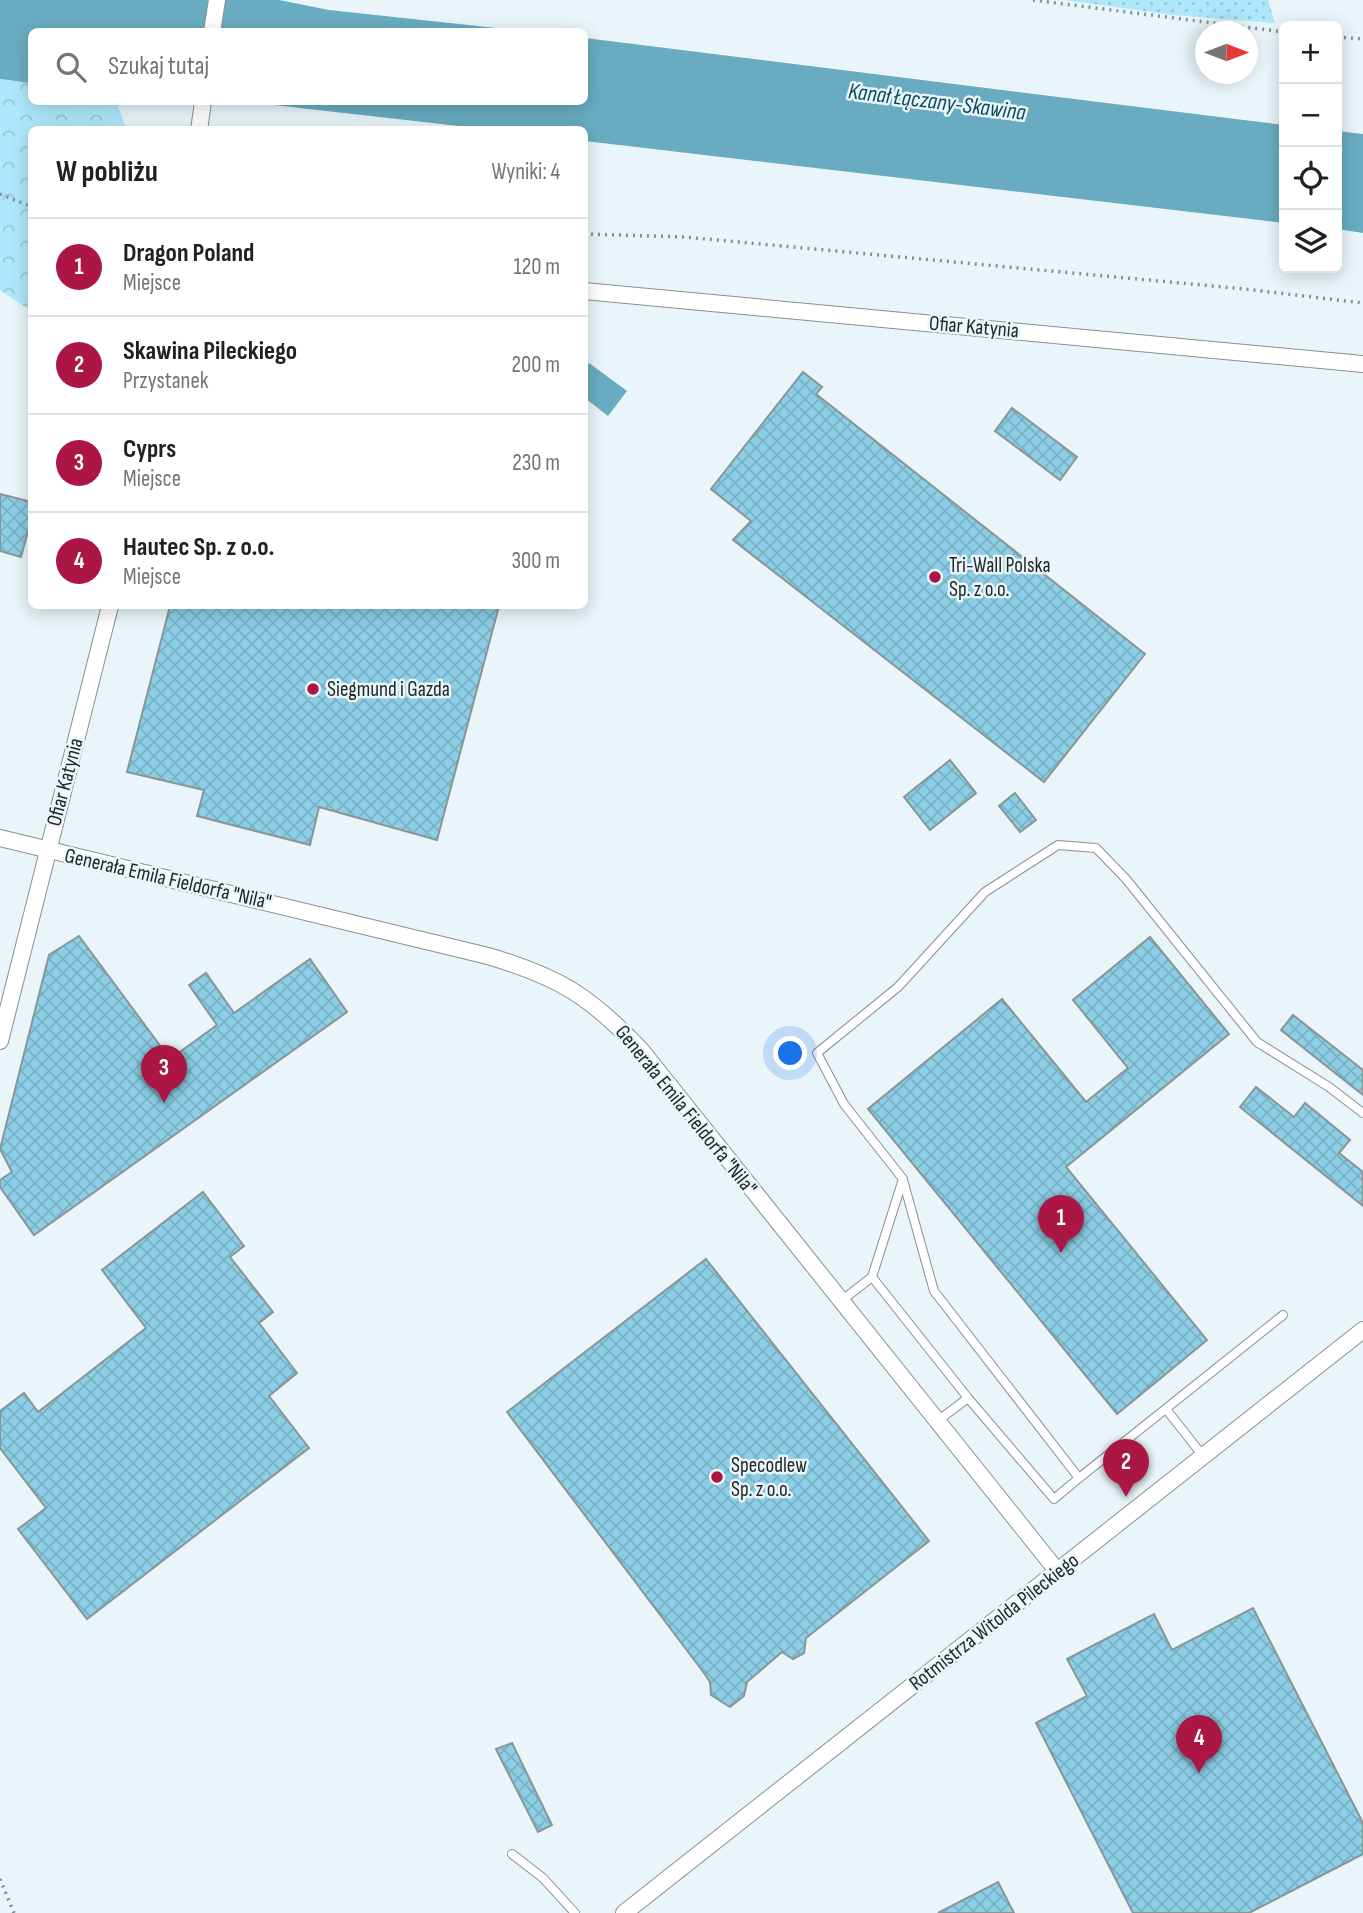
<!DOCTYPE html>
<html lang="pl">
<meta charset="utf-8">
<style>
:root{--surface:#fff;--page:#f2f2f2;--text:#202124;--muted:#757577;--line:#e0e0e0;--accent:#ab1645}
body{margin:0;font-family:"Sofia Sans Condensed",sans-serif;background:var(--page);color:var(--text)}
.controls{position:absolute;right:21px;top:21px;display:grid;overflow:hidden;border-radius:10px;box-shadow:0 4px 18px #0003}
.controls button{width:63px;height:63px;display:grid;place-items:center;padding:0;border:0;border-bottom:2px solid var(--line);background:var(--surface);color:var(--text);font:35px sans-serif}
.compass{position:absolute;left:1195px;top:21px;width:63px;height:63px;border-radius:50%;background:var(--surface);box-shadow:0 4px 18px #0003;rotate:90deg}
.you{position:absolute;left:791px;top:1054px;width:24px;height:24px;margin:-18px;border:5px solid #fff;border-radius:50%;background:#1a73e8;box-shadow:0 0 0 10px #1a73e833}
.badge{display:grid;place-items:center;width:46px;height:46px;border-radius:50%;background:var(--accent);color:#fff;font-size:23px;font-weight:700}
.pin{position:absolute;translate:-50% -58px;filter:drop-shadow(0 2px 4px #0008)}
.pin::after{content:'';position:absolute;top:37px;width:24px;height:21px;background:inherit;clip-path:polygon(0 0,100% 0,50% 100%)}
.list{margin:0;padding:0;list-style:none}
h2{display:flex;justify-content:space-between;align-items:center;height:91px;margin:0;padding:0 28px;font-size:30px}
h2 small{font-size:23px;font-weight:400;color:var(--muted)}
.list li{display:grid;grid-template-columns:46px 1fr auto;gap:21px;align-items:center;box-sizing:border-box;height:98px;padding:0 28px;border-top:2px solid var(--line)}
.list b{display:block;font-size:26px;white-space:nowrap}
.list p{margin:0;font-size:23px;white-space:nowrap;color:var(--muted)}
.list em{font-size:23px;font-style:normal;color:var(--muted)}
.icon{flex:none;width:38px;height:38px;fill:none;stroke:currentColor;stroke-width:2;stroke-linecap:round;stroke-linejoin:round}
.map{position:relative;flex:none;width:1363px;height:1913px;overflow:hidden}
.search{position:absolute;background:var(--surface);box-shadow:0 4px 18px #0003;left:28px;top:28px;width:560px;height:77px;display:flex;align-items:center;gap:18px;box-sizing:border-box;padding:0 24px;border-radius:10px;color:var(--muted);font-size:26px}
.panel{position:absolute;background:var(--surface);box-shadow:0 4px 18px #0003;left:28px;top:126px;width:560px;height:483px;border-radius:10px}
.map>svg:first-child{display:block}
.grass{fill:url(#grass-dots)}
.forest{fill:url(#forest-crowns)}
.water{fill:#69acc1}
.building{fill:url(#building-cross-hatch);stroke:#8a9598;stroke-width:2}
.lines{fill:none;stroke-linecap:round;stroke-linejoin:round}
.service-casing{stroke:#869194;stroke-width:10}
.minor-casing{stroke:#869194;stroke-width:18}
.path{stroke:#868e91;stroke-width:3.5;stroke-dasharray:2 5;stroke-linecap:butt}
.service{stroke:#fff;stroke-width:8}
.minor{stroke:#fff;stroke-width:16}
.poi-dot{fill:#ab1645;stroke:#e9f5f9;stroke-width:2.5}
.labels{text-anchor:middle;dominant-baseline:central;stroke-width:5;stroke-linejoin:round;paint-order:stroke}
.street-label{font-size:21px;fill:#232729;stroke:#e9f5f9}
.poi-label{font-size:21px;fill:#232729;stroke:#e9f5f9;text-anchor:start}
.water-label{font-size:23px;font-style:italic;fill:#0d4959;stroke:#e9f5f9}
</style>
<div class="map">
<svg width="1363" height="1913" viewBox="0 0 1363 1913">
<defs>
<pattern id="grass-dots" width="8" height="8" patternUnits="userSpaceOnUse" patternTransform="scale(1.75)"><rect width="8" height="8" fill="#afe7fa"/><path d="M2 2h.1M6 6h.1" fill="none" stroke="#96c6d6" stroke-width="1.8" stroke-linecap="round"/></pattern>
<pattern id="forest-crowns" width="20" height="18" patternUnits="userSpaceOnUse" patternTransform="scale(1.75)"><rect width="20" height="18" fill="#afe7fa"/><path d="M2 6a3 3 0 1 1 6 0M12 15a3 3 0 1 1 6 0" fill="none" stroke="#96c6d6"/></pattern>
<pattern id="building-cross-hatch" width="8" height="8" patternUnits="userSpaceOnUse" patternTransform="scale(1.75)"><rect width="8" height="8" fill="#8bcee5"/><path d="M0 0l8 8M0 8l8-8" fill="none" stroke="#78b1c4"/></pattern>
</defs>
<rect width="100%" height="100%" fill="#e9f5f9"/>
<polygon class="grass" points="1065,0 1268,0 1275,23 1172,15"/>
<polygon class="forest" points="0,79 31,83 32,102 117,102 126,129 32,130 31,311 0,290"/>
<g class="water">
<polygon points="0,0 279,0 329,10 523,31 32,32 31,83 0,79"/>
<polygon points="585,38 1284,125 1284,223 585,141 584,130 485,129 248,102 584,102"/>
<polygon points="1337,131 1363,134 1363,233 1337,229"/>
<polygon points="589,363 627,391 608,416 585,398 585,369"/>
</g>
<g class="building">
<polygon points="803,372 822,387 816,394 1145,654 1044,782 733,540 751,521 711,489"/>
<polygon points="1012,408 1077,457 1060,480 995,431"/>
<polygon points="0,494 32,502 32,516 21,557 0,551"/>
<polygon points="170,606 499,606 437,840 319,807 310,845 197,816 204,790 127,772"/>
<polygon points="950,760 976,793 930,830 904,797"/>
<polygon points="1015,793 1036,820 1020,832 999,806"/>
<polygon points="79,936 170,1059 217,1025 189,985 206,973 234,1013 310,959 347,1012 34,1235 0,1187 0,1180 12,1172 0,1149 49,955"/>
<polygon points="1150,937 1229,1034 1066,1167 1207,1340 1117,1414 868,1109 1002,999 1086,1102 1128,1068 1073,1000"/>
<polygon points="1293,1015 1363,1070 1363,1095 1281,1030"/>
<polygon points="1256,1087 1294,1117 1305,1103 1350,1140 1339,1153 1363,1172 1363,1206 1240,1107"/>
<polygon points="203,1192 244,1246 230,1257 273,1312 259,1323 297,1373 269,1396 309,1448 87,1619 18,1529 46,1508 0,1448 0,1411 24,1393 38,1412 146,1328 102,1270"/>
<polygon points="706,1259 929,1541 806,1638 804,1653 793,1659 782,1652 747,1682 744,1696 730,1707 711,1695 710,1682 704,1673 507,1412"/>
<polygon points="1253,1608 1363,1823 1363,1854 1249,1913 1133,1913 1036,1723 1087,1696 1067,1659 1154,1614 1172,1650"/>
<polygon points="512,1743 552,1825 538,1832 496,1749"/>
<polygon points="998,1882 1014,1913 938,1913"/>
</g>
<g class="lines">
<defs>
<g id="service">
<polyline points="903,1180 934,1291 1079,1478 1054,1499 968,1398"/>
<polyline points="872,1277 968,1398 936,1422"/>
<polyline points="841,1301 872,1277 903,1179 844,1104 817,1053 898,987 985,892 1058,845 1096,848 1126,879 1257,1042 1329,1087 1363,1113"/>
<polyline points="1166,1409 1203,1456"/>
<polyline points="1079,1478 1283,1315"/>
<polyline points="512,1854 543,1878 575,1913"/>
</g>
<g id="minor">
<polyline points="212,32 217,0"/>
<polyline points="199,130 203,102"/>
<polyline points="584,291 1363,364"/>
<path d="M 0,838 L 488,956 C 559,977 590,996 641,1050 L 1058,1572"/>
<polyline points="0,1041 110,606"/>
<polyline points="624,1913 1363,1330"/>
</g>
</defs>
<use href="#service" class="service-casing"/>
<use href="#minor" class="minor-casing"/>
<g class="path">
<polyline points="1033,0 1284,32"/>
<polyline points="1337,37 1363,39"/>
<polyline points="0,194 32,207"/>
<polyline points="584,234 685,237 1245,289 1363,303"/>
<polyline points="0,1879 14,1913"/>
</g>
<use href="#service" class="service"/>
<use href="#minor" class="minor"/>
</g>
<g class="poi-dot">
<circle cx="935" cy="577" r="7"/>
<circle cx="313" cy="689" r="7"/>
<circle cx="717" cy="1477" r="7"/>
</g>
<g class="labels">
<g class="street-label">
<text transform="translate(974 327) rotate(5)">Ofiar Katynia</text>
<text transform="translate(65 782) rotate(-75)">Ofiar Katynia</text>
<text transform="translate(168 879) rotate(13)">Generała Emila Fieldorfa "Nila"</text>
<text transform="translate(686 1110) rotate(51)">Generała Emila Fieldorfa "Nila"</text>
<text transform="translate(994 1622) rotate(-38)">Rotmistrza Witolda Pileckiego</text>
</g>
<g class="poi-label">
<text x="949" y="565">Tri-Wall Polska<tspan x="949" dy="24">Sp. z o.o.</tspan></text>
<text x="327" y="689">Siegmund i Gazda</text>
<text x="731" y="1465">Specodlew<tspan x="731" dy="24">Sp. z o.o.</tspan></text>
</g>
<g class="water-label">
<text transform="translate(937 102) rotate(7)">Kanał Łączany-Skawina</text>
</g>
</g>
</svg>
<div class="controls">
<button>+</button>
<button>−</button>
<button><svg class="icon" aria-label="locate" viewBox="0 0 24 24"><circle cx="12" cy="12" r="6"/><path d="M12 2v4M12 18v4M2 12h4M18 12h4"/></svg></button>
<button><svg class="icon" aria-label="layers" viewBox="0 0 24 24"><path d="M12 4l9 5-9 5-9-5zM3 14l9 5 9-5"/></svg></button>
</div>
<svg class="compass" viewBox="-18 -18 36 36"><path d="M0-13l5 13h-10z" fill="#e53935"/><path d="M0 13l5-13h-10z" fill="#757577"/></svg>
<div class="you"></div>
<div class="pin badge" style="left:1061px;top:1253px">1</div>
<div class="pin badge" style="left:1126px;top:1497px">2</div>
<div class="pin badge" style="left:164px;top:1103px">3</div>
<div class="pin badge" style="left:1199px;top:1773px">4</div>
<div class="search"><svg class="icon" aria-label="search" viewBox="0 0 24 24"><circle cx="10" cy="10" r="6"/><path d="M15 15l6 6"/></svg>Szukaj tutaj</div>
<section class="panel">
<h2>W pobliżu<small>Wyniki: 4</small></h2>
<ul class="list">
<li><span class="badge">1</span><div><b>Dragon Poland</b><p>Miejsce</p></div><em>120 m</em></li>
<li><span class="badge">2</span><div><b>Skawina Pileckiego</b><p>Przystanek</p></div><em>200 m</em></li>
<li><span class="badge">3</span><div><b>Cyprs</b><p>Miejsce</p></div><em>230 m</em></li>
<li><span class="badge">4</span><div><b>Hautec Sp. z o.o.</b><p>Miejsce</p></div><em>300 m</em></li>
</ul>
</section>
</div>
